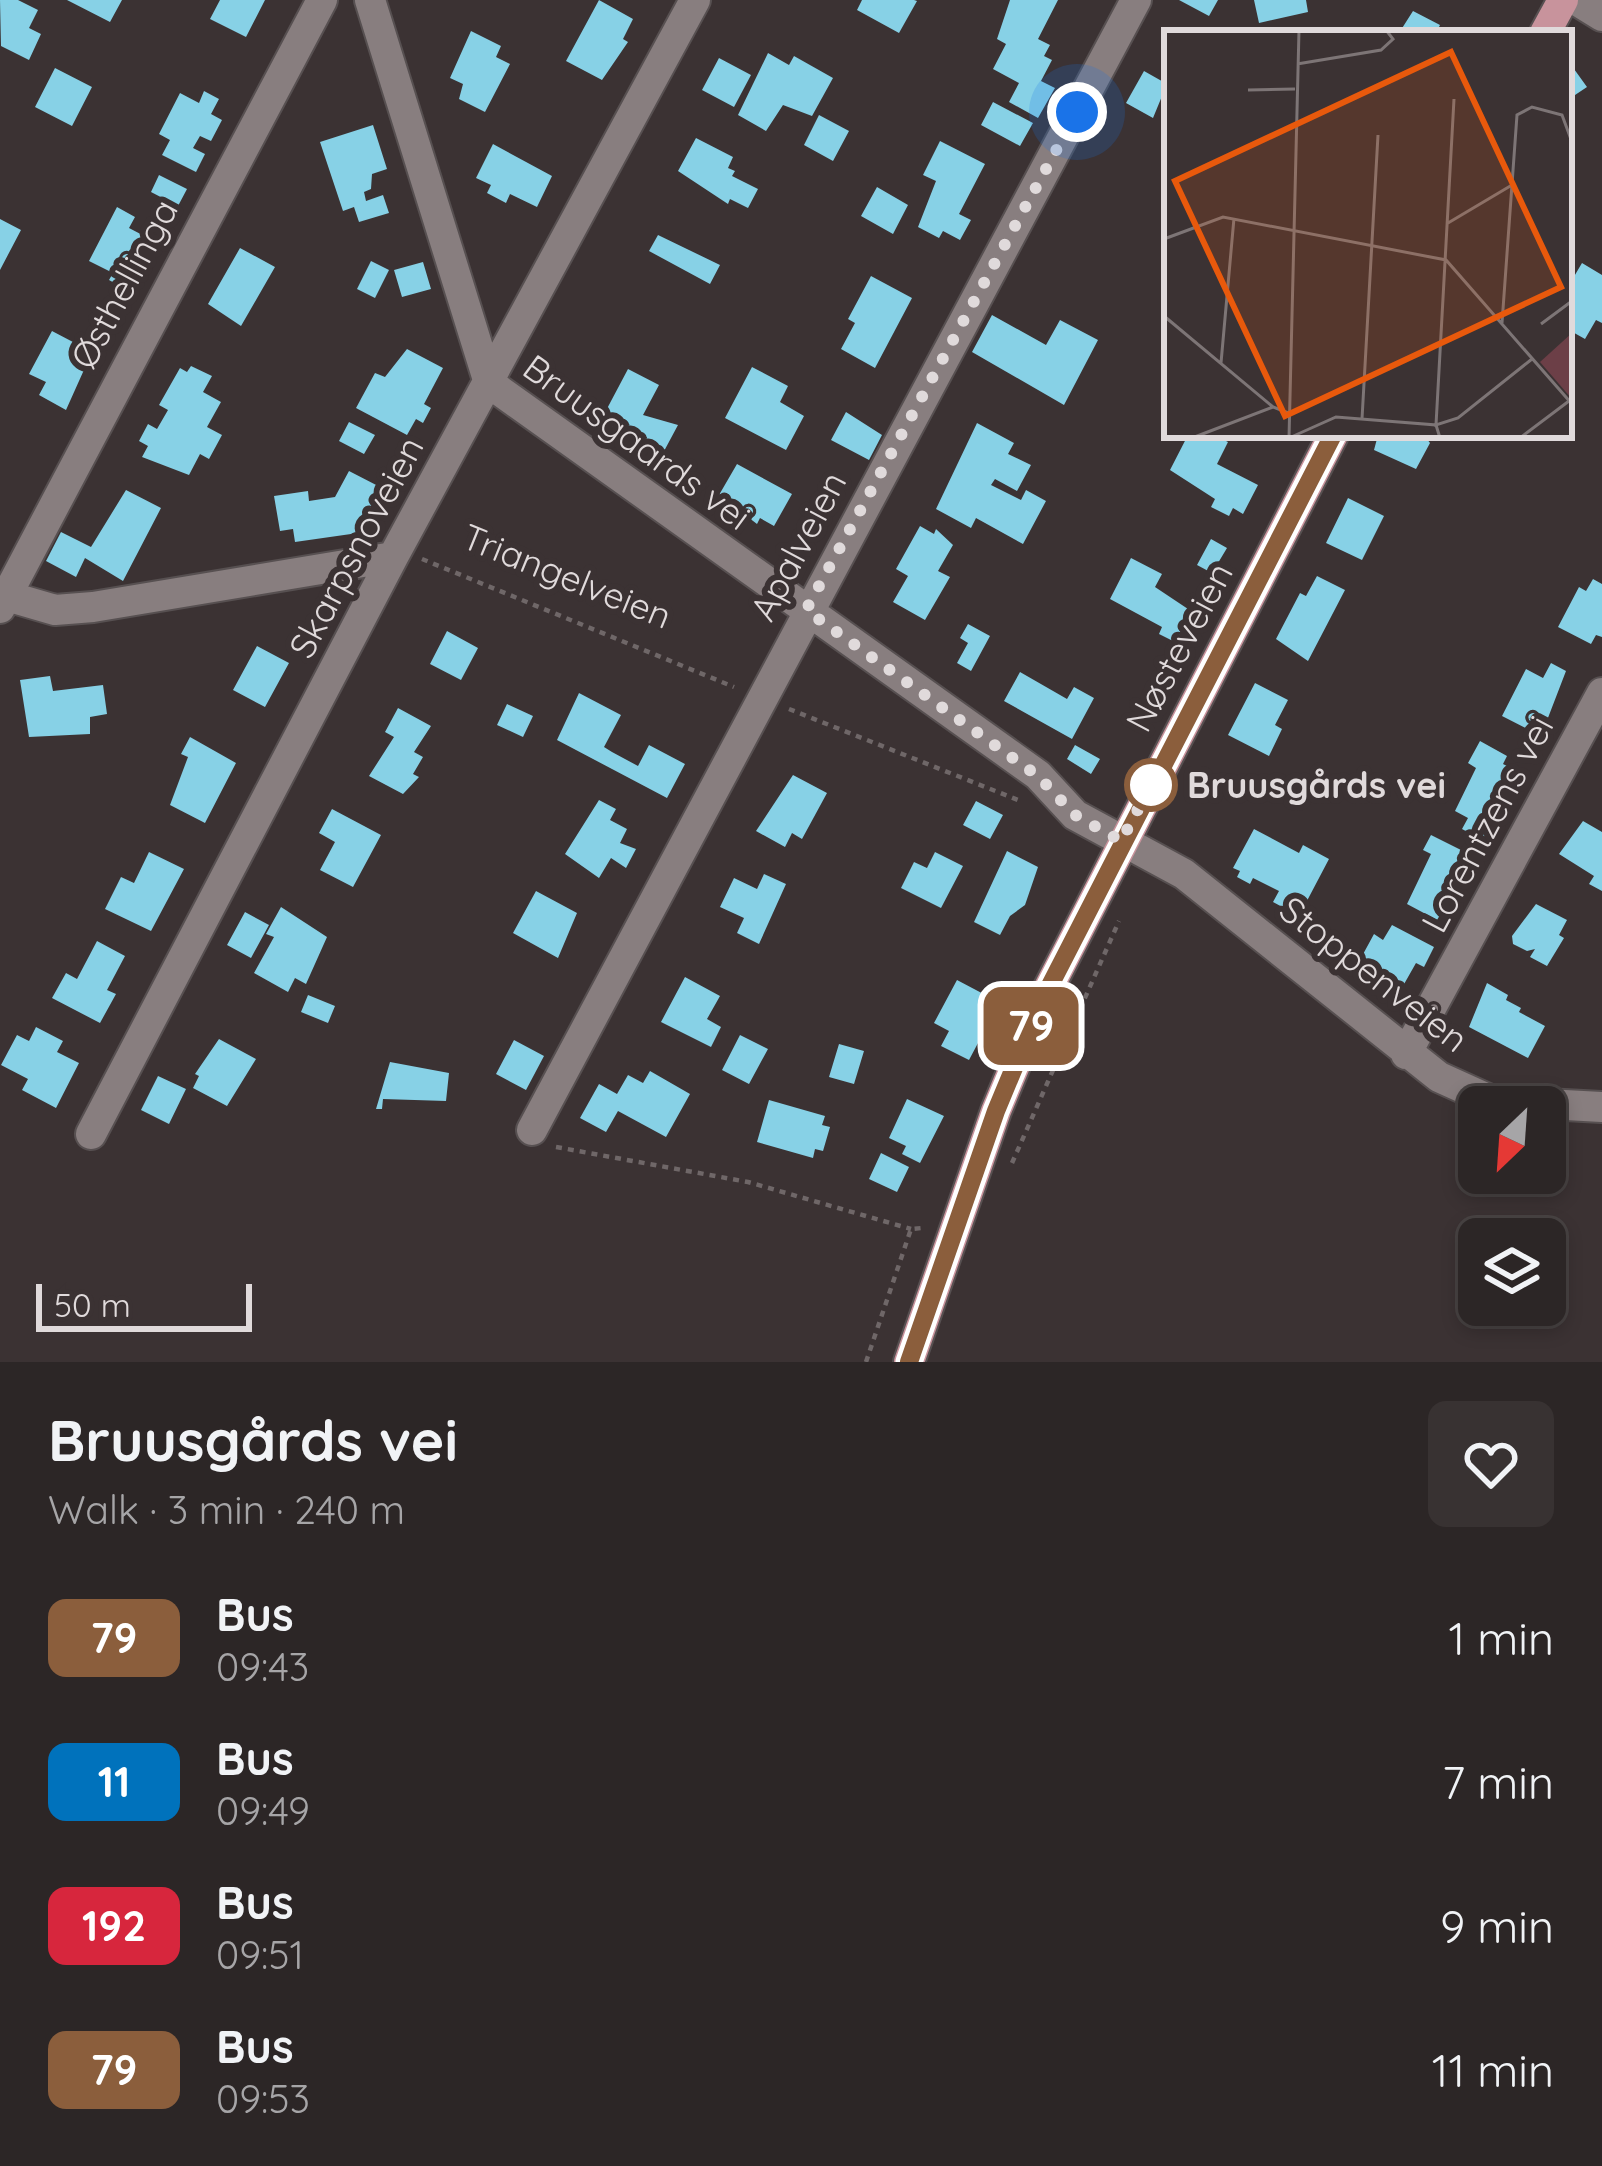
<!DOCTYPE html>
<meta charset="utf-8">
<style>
body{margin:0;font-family:Quicksand,sans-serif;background:#383232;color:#f1f3f6;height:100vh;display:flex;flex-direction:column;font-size:45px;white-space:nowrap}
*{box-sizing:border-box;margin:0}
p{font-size:39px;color:#a6a5a7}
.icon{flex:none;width:66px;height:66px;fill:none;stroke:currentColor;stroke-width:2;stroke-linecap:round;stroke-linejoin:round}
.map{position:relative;height:1362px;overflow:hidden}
.drawer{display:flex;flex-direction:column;background:#2c2626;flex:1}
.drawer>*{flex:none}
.badge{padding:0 24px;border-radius:18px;font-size:42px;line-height:78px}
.needle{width:78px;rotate:205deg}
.tools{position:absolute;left:1458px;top:1086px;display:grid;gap:24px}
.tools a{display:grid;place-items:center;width:108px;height:108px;border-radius:18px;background:#2c2626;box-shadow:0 6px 18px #0003,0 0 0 3px #484343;font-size:60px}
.scale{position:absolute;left:36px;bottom:30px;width:216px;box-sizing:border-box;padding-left:12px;border:6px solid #e0dadb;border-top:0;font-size:33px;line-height:42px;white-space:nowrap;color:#e0dadb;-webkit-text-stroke:9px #3b3233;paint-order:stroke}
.you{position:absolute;width:60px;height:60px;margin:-30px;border:9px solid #fff;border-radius:50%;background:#1a73e8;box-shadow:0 0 0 18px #1a73e833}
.map>.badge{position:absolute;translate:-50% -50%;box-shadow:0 0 0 6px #fff}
.round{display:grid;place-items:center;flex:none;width:126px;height:126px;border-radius:18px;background:#383232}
.head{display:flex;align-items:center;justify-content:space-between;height:204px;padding:0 48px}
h1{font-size:57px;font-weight:700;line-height:90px}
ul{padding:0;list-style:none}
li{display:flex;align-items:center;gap:36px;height:144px;padding:0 48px}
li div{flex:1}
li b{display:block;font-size:45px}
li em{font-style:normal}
li .badge{min-width:132px;font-weight:700;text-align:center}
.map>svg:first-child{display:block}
.building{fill:#87d1e6}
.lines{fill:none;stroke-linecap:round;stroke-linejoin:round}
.minor-casing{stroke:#575051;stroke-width:34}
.major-casing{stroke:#575051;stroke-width:34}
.path{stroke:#6f6768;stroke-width:4.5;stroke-dasharray:6 6;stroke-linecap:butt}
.minor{stroke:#887e7f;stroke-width:30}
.major{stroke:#c8939c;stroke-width:30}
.line-casing{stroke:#fff;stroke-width:27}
.line{stroke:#8b5e3c;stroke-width:18}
.walk{stroke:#e0dadb;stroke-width:12;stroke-dasharray:0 21.6}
.stop-dot{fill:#fff;stroke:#8b5e3c;stroke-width:6}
.labels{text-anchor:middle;stroke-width:12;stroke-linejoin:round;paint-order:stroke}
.street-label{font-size:36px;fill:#e0dadb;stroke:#3b3233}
.stop-label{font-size:36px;font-weight:bold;fill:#e0dadb;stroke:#3b3233;text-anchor:start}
.inset-road{fill:none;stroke:#7d7576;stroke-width:3}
.view{fill:#e8590c;fill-opacity:0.15;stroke:#e8590c;stroke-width:6}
.inset-edge{fill:none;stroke:#e0dadb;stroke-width:6}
</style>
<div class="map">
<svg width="1602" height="1362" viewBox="0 0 1602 1362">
<rect width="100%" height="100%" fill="#3b3233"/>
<path class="building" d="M0,0H18L38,10L29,28L41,34L29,60L1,46Z
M67,0H122L110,22Z
M220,0H265L246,37L210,19Z
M599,0L633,19L623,39L628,42L602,80L566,61Z
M862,0H914L917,1L899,33L857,10Z
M1010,0H1058L1038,39L1050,45L1044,56L1052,60L1041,81L1055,88L1038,118L1009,102L1019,83L993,69L1006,44L997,39Z
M1179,0H1218L1209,16Z
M1254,0H1306L1308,12L1259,23Z
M1413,11L1440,25L1436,33H1399Z
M471,31L501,46L496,57L510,64L485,112L459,99L463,84L450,78Z
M768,53L789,65L794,56L833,78L812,116L783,105L766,131L738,115Z
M719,58L751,75L734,107L702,90Z
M1569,62L1587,87L1569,99Z
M55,68L92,87L72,126L35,107Z
M1144,71L1167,84L1153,118L1126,103Z
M204,91L219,99L211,114L222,120L211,141L200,136L193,148L205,154L196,172L162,155L170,140L159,134L180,93L199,103Z
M993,102L1033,123L1020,146L981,125Z
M819,115L849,131L833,161L804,145Z
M373,125L387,169L372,174L371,189L364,192L366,201L383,195L389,213L359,222L354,207L343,211L320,142Z
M696,138L733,157L728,168L735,171L732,176L758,189L748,208L730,199L728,204L678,171Z
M940,141L985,164L959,214L971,220L960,240L943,231L939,238L918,227L936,181L923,175Z
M493,144L552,176L537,207L510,194L506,203L487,193L491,185L476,178Z
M159,175L187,189L178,206L151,192Z
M877,187L908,205L893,234L861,216Z
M117,207L135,217L129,228L152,240L130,282L121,277L118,285L109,280L113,273L89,261Z
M0,219L21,230L0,270Z
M658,235L720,265L710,284L649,251Z
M240,248L275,267L241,326L208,304Z
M371,261L389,270L375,298L357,289Z
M423,262L431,289L402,297L394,270Z
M1582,263L1602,275V323L1596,320L1585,339L1569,330V285Z
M871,276L912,298L875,368L841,349L855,323L848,319Z
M992,315L1046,345L1060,320L1098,340L1064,405L972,352Z
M52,331L92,352L66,410L39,395L46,382L29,374Z
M407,349L443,368L424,404L431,408L423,423L416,419L407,435L356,408L375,373L385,377Z
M191,366L212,376L203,392L221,402L207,427L222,435L209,459L200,454L189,475L142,457L148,446L139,441L148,424L157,429L168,410L159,405L180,368L187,372Z
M752,367L788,386L780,402L804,416L786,450L725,418Z
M628,369L659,385L643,415L678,425L663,453L601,420Z
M846,412L882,435L869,460L831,440Z
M349,422L375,435L364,454L339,441Z
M977,423L1014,443L1008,454L1031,465L1017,491L995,479L991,485L1021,500L1026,490L1046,501L1023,544L976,518L971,528L936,509Z
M1188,435H1214L1228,442L1217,464L1258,485L1243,514L1233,508L1229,516L1211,507L1215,499L1170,470Z
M1378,435H1424L1430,443L1416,469L1374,450Z
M737,464L792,494L774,526L760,518L757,524L719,495Z
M349,471L382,488L358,533L295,542L293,529L280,531L274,496L308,491L309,501L335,497Z
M126,490L161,508L123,581L85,558L76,577L46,561L61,532L91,547Z
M1348,498L1384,516L1362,560L1326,543Z
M920,526L934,534L936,529L953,545L938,571L950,577L925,620L893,602L908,576L896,569Z
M1211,539L1227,548L1212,573L1197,565Z
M1131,558L1162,574L1155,587L1194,613L1175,642L1159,634L1162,627L1110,599Z
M1317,576L1345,590L1308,661L1276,639L1300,593L1306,596Z
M1593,579L1602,584V637L1596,635L1591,644L1558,627L1579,587L1586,591Z
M968,624L990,636L971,671L957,663L968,643L960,638Z
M447,631L478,648L461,680L430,664Z
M257,646L289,663L265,707L233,690Z
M1551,663L1566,671L1541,736L1502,716L1526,669L1543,678Z
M1020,672L1067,699L1074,687L1094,698L1072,739L1004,701Z
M50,676L53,691L103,685L107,714L90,717V734L29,737L20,680Z
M1255,683L1288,700L1275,725L1282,729L1269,756L1228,735Z
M579,693L621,715L604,747L612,752L638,766L649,745L685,764L667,798L557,740Z
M507,704L533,716L523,737L497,725Z
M398,708L431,726L414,752L423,757L413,774L419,777L403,794L369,776L394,737L385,732Z
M190,737L236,763L205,823L170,805L188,757L181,754Z
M1480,741L1507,756L1503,764L1521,773L1505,802L1511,806L1490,844L1462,829L1468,818L1455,811L1476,768L1468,763Z
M1075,745L1100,759L1091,774L1067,759Z
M793,775L827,793L802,839L792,833L785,847L756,831Z
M599,800L616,809L610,820L627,829L620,843L636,849L626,868L611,858L599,878L565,854Z
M976,801L1003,815L990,839L963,825Z
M332,809L381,835L353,887L320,870L335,842L319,833Z
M1583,821L1602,832V891L1589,884L1594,876L1559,854Z
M1254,829L1299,853L1303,845L1329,859L1299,916L1273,902L1279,891L1253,878L1250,884L1237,877L1240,871L1233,868Z
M1431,835L1475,857L1437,920L1407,904L1431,854L1423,850Z
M1007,851L1038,867L1025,905L1010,916L1000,935L974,922Z
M149,852L184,869L151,931L105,909L121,877L134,883Z
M935,852L963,866L941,908L901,888L914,862L927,868Z
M764,874L786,884L759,944L737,933L744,918L720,907L734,878L757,889Z
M536,891L577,913L558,958L513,933Z
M1536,904L1567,920L1559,935L1564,938L1547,966L1530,957L1535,949L1527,951L1513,944L1512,936Z
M281,907L327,937L306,984L295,978L288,992L254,973L274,937L266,934Z
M245,912L269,925L251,958L227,945Z
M1392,925L1434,947L1424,967L1416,963L1399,993L1355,969L1374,934L1383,940Z
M97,941L125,956L107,990L116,994L100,1023L52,998L66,973L77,979Z
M685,977L720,996L707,1019L721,1027L711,1047L661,1022Z
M957,980L993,999L981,1023L987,1026L969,1060L941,1046L949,1031L934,1023Z
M1487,983L1508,995L1506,1000L1521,1008L1519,1012L1545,1026L1528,1058L1469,1027Z
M308,995L335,1006L328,1023L301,1012Z
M36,1027L63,1041L57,1052L79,1063L56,1108L22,1090L28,1079L1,1065L17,1035L29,1041Z
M740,1035L768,1049L749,1084L722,1070Z
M219,1039L256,1059L227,1106L193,1088L199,1076L195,1074Z
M514,1040L544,1056L526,1090L496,1074Z
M839,1044L864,1051L854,1084L829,1077Z
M390,1062L449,1073L446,1101L383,1099L382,1109H376Z
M650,1071L690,1094L666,1137L618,1111L606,1132L580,1118L599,1084L617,1094L628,1075L643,1083Z
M158,1076L186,1089L169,1124L141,1110Z
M907,1099L944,1116L920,1163L902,1154L906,1146L889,1138Z
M769,1100L825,1116L822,1125L830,1127L823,1151L815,1149L813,1158L757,1142Z
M881,1153L909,1167L897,1192L869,1179Z"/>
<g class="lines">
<g class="minor-casing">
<path id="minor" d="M370,0L489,383L1038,775L1075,815L1184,874L1439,1077L1492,1101L1602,1107
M1576,0L1602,16
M7,596L55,610L93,607L393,557
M0,608L322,0
M1406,1054L1602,693
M532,1130L1136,0
M91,1134L393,557L695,0"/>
</g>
<g class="major-casing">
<path id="major" d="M1545,33L1563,0
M909,1362L996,1111L1041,1003L1333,435"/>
</g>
<path class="path" d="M422,559L734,687
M789,709L1018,800
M556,1147L748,1182L911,1229
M1012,1163L1119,921
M866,1362L911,1229L922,1228"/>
<use href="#minor" class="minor"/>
<use href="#major" class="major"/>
</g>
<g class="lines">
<g class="line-casing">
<path id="line" d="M909,1362L996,1111L1041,1003L1333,435"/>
</g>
<use href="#line" class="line"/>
<path class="walk" d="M1077,112L806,610L1038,776L1075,815L1121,841L1151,785"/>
</g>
<circle class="stop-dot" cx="1151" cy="785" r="24"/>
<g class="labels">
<g class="street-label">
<text transform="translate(124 284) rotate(-62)" y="13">Østhellinga</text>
<text transform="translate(637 442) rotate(36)" y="13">Bruusgaards vei</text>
<text transform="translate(798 546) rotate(-62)" y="13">Apalveien</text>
<text transform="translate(356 547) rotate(-62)" y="13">Skarpsnoveien</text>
<text transform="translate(567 576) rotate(22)" y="13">Triangelveien</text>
<text transform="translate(1179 647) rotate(-62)" y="13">Nøsteveien</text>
<text transform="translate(1487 824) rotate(-62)" y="13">Lorentzens vei</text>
<text transform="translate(1374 974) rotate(38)" y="13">Stoppenveien</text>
</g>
<g class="stop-label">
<text x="1187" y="798">Bruusgårds vei</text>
</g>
</g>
<g transform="translate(1164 30)">
<rect width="408" height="408" fill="#3b3233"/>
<path d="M408,303V369L376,332Z" fill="#6c3f47"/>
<path class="inset-road" d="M133,34L217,20L229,9L222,0M84,60L131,59M290,69L272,395L294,388L368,329M284,193L348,155M0,209L59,187L282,230L408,374M0,286L109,377L127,384M338,293L353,85L368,77L398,85L408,112M377,294L408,271M57,333L70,188M198,389L214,105M28,408L109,377M125,408L172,387L272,395L276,408M125,408L135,0M356,408L405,371"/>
<path class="view" d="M287,22L397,257L121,386L11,151Z"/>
<rect width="408" height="408" class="inset-edge"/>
</g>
</svg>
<div class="tools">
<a><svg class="needle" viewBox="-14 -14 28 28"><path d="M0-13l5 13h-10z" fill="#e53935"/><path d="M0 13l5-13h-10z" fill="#a6a5a7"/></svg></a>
<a><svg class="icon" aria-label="layers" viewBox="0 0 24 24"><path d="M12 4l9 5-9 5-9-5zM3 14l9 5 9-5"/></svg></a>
</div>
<div class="scale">50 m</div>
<div class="you" style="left:1077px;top:112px"></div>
<b class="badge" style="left:1031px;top:1026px;background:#8b5e3c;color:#fff">79</b>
</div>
<section class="drawer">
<div class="head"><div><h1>Bruusgårds vei</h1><p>Walk · 3 min · 240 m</p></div><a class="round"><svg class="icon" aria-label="heart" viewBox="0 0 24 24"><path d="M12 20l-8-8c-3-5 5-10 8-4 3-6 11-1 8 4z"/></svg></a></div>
<ul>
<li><span class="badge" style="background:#8b5e3c;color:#fff">79</span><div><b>Bus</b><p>09:43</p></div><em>1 min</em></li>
<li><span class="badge" style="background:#0072bc;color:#fff">11</span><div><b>Bus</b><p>09:49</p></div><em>7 min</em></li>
<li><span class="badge" style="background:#d7263d;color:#fff">192</span><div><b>Bus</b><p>09:51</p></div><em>9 min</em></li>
<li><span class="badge" style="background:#8b5e3c;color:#fff">79</span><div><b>Bus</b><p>09:53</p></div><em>11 min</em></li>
</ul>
</section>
